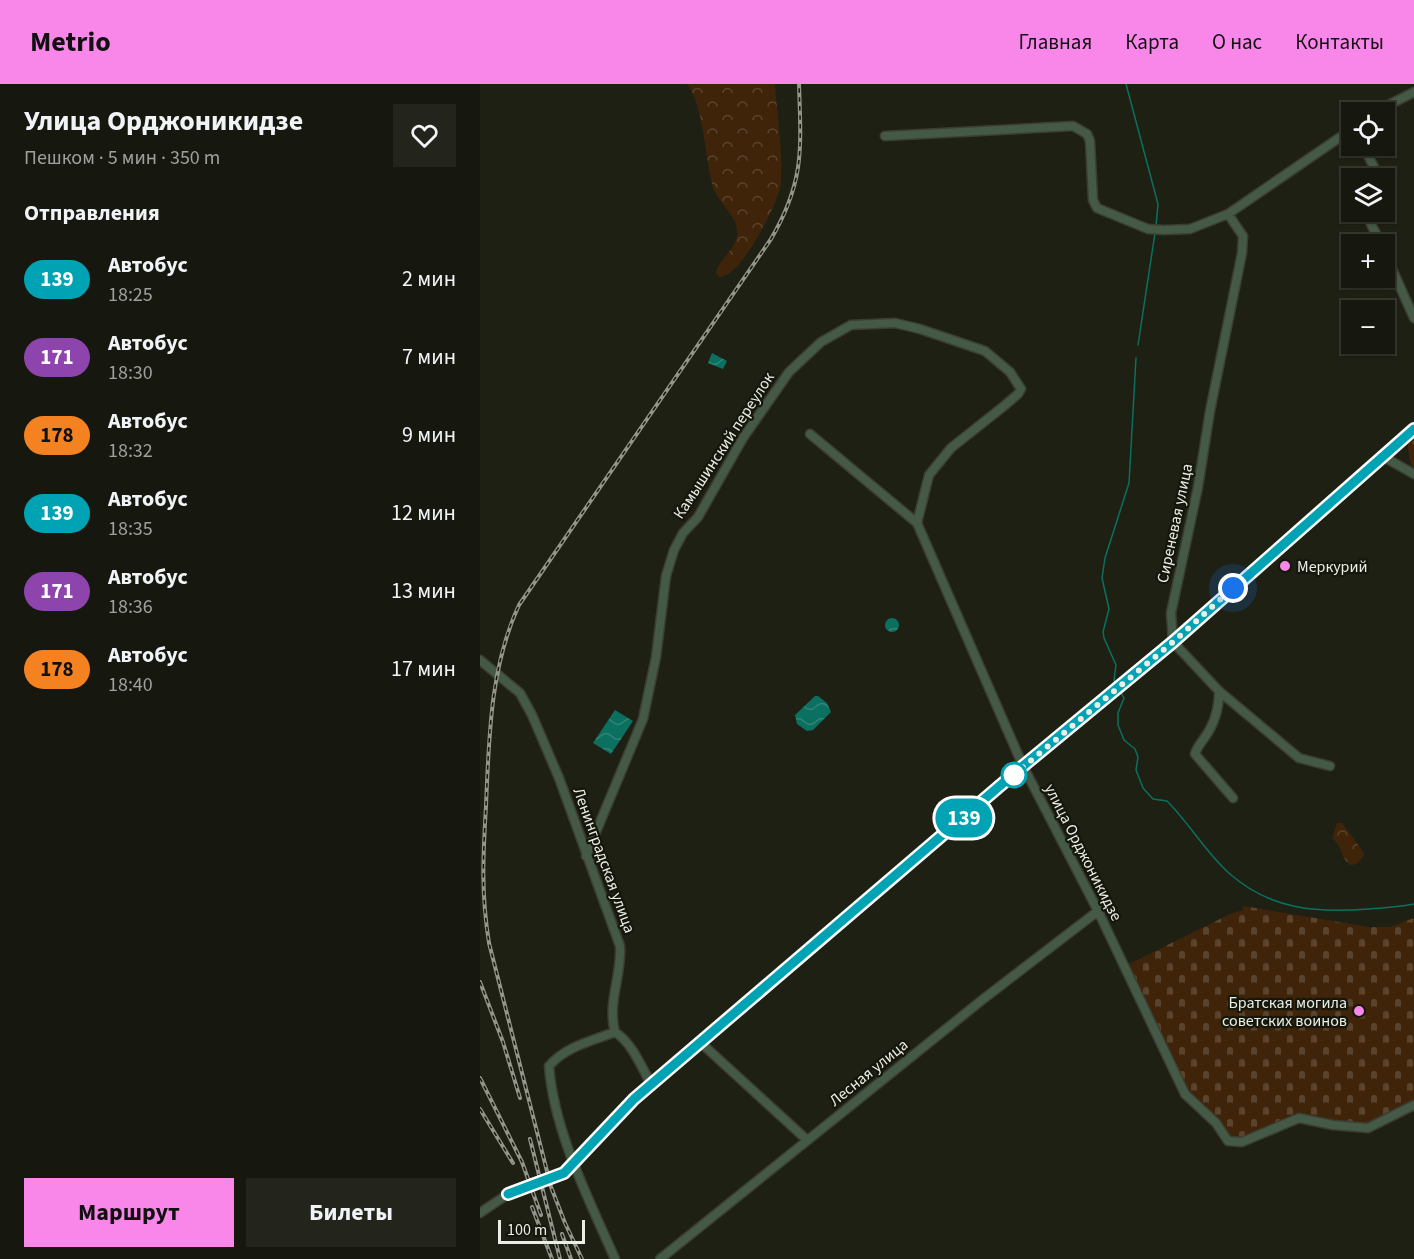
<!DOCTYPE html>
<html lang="ru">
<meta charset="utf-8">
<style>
body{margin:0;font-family:"Source Sans 3",sans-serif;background:#23251d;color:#f1f3f6;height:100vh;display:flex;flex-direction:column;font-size:22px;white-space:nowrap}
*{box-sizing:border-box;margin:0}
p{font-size:20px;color:#9ea09e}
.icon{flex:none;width:33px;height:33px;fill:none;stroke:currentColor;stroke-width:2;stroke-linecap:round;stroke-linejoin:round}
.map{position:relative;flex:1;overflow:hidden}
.details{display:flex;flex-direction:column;background:#16180f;width:480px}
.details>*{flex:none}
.badge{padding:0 12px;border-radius:20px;font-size:21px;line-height:39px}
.controls{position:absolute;left:861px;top:18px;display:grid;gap:12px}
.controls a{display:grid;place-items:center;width:54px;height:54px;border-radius:0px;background:#16180f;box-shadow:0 2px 4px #0004,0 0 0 2px #35372f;font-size:30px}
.scale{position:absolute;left:18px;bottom:15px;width:87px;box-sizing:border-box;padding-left:6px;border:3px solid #ebeee5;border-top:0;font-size:16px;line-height:21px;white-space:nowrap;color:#ebeee5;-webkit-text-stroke:4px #15170c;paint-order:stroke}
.you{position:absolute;width:30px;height:30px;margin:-15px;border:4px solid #fff;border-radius:50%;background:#1a73e8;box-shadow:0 0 0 9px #1a73e833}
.map>.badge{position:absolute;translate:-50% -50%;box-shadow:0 0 0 3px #fff}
h2{padding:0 24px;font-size:22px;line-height:54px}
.round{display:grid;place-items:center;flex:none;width:63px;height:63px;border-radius:0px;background:#23251d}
.head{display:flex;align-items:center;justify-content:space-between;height:102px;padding:0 24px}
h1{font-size:28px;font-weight:700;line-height:45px}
.cta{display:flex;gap:12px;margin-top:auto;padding:12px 24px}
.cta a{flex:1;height:69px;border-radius:0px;background:#f987e9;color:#111;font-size:24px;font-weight:700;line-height:69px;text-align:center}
.cta a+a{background:#23251d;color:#f1f3f6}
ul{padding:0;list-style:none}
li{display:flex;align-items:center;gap:18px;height:78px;padding:0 24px}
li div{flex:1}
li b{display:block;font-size:22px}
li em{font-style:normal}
li .badge{min-width:66px;font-weight:700;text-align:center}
header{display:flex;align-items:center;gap:36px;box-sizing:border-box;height:84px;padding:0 30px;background:#f987e9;color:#111}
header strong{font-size:28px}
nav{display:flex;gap:33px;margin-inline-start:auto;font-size:21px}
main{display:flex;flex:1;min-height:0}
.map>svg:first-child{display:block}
.forest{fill:url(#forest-crowns)}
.cemetery{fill:url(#cemetery-stones)}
.water{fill:url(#water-waves)}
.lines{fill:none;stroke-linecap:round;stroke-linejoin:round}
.stream{stroke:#0b705f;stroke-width:1.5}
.minor-casing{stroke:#3b3d31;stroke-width:11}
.minor{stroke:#445946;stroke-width:8}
.rail-casing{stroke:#92958a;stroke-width:4}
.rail{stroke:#15170c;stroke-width:1.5;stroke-dasharray:4.5;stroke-linecap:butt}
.minor-bridge-casing{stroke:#3b3d31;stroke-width:11;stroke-linecap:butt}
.minor-bridge{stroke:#445946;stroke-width:8}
.line-casing{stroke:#fff;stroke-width:14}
.line{stroke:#00a3b4;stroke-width:9}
.walk{stroke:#ebeee5;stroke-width:6;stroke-dasharray:0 10.8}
.poi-dot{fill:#f987e9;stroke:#15170c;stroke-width:2}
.stop-dot{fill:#fff;stroke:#00a3b4;stroke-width:3}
.labels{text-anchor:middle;stroke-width:4.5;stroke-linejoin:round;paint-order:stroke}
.street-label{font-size:16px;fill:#ebeee5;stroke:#15170c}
.poi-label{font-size:16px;fill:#ebeee5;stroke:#15170c;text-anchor:start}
</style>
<header>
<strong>Metrio</strong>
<nav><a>Главная</a><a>Карта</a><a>О нас</a><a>Контакты</a></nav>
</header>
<main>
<section class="details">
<div class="head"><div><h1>Улица Орджоникидзе</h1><p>Пешком · 5 мин · 350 m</p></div><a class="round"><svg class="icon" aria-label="heart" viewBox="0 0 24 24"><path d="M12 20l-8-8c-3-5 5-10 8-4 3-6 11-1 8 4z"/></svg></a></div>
<h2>Отправления</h2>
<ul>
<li><span class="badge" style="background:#00a3b4;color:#fff">139</span><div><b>Автобус</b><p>18:25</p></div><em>2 мин</em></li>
<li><span class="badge" style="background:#8e44ad;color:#fff">171</span><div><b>Автобус</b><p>18:30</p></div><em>7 мин</em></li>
<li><span class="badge" style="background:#f58220;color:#111">178</span><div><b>Автобус</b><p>18:32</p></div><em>9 мин</em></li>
<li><span class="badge" style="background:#00a3b4;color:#fff">139</span><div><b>Автобус</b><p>18:35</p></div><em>12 мин</em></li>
<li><span class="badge" style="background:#8e44ad;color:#fff">171</span><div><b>Автобус</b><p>18:36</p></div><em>13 мин</em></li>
<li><span class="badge" style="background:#f58220;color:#111">178</span><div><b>Автобус</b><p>18:40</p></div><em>17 мин</em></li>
</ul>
<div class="cta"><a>Маршрут</a><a>Билеты</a></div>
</section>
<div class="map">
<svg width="934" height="1175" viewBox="0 0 934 1175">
<defs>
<pattern id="forest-crowns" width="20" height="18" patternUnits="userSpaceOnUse" patternTransform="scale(1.5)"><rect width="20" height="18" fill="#3f240a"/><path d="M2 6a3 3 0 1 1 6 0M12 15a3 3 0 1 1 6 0" fill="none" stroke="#5b442e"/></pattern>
<pattern id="cemetery-stones" width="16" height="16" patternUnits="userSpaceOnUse" patternTransform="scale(1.5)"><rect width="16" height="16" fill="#3f240a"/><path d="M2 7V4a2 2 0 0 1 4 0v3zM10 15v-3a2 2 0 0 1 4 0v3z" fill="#5b442e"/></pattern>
<pattern id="water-waves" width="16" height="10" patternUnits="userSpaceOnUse" patternTransform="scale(1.5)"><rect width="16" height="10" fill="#0b705f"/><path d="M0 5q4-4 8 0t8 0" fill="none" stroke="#2f8576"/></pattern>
</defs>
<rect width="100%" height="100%" fill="#1e2014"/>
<path class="forest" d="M207,0H295C297,31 303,69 301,98C300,118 265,181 248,190C245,192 242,192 239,193L236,189C239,175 254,167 257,153C261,134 238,120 233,103C225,75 224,22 207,0Z
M934,345V390C929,376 927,364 928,350Z
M857,739H862L884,769C882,776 878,781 870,781C858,770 865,765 852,754Z"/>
<path class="cemetery" d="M763,822L889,843H910L934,834V1021L888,1044L819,1034L755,1059L705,1010L643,883L750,830L763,826Z"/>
<path class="water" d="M232,269L247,277L243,285L228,279Z
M405 541a7 7 0 1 1 14 0a7 7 0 1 1-14 0Z
M335,612H338L347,619L351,628L333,646L327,647L317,640L315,631Z
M135,626L153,637L131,670L113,659Z"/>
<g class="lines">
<path class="stream" d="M646,0L678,120L676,142
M658,261L675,149
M636,602L634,596L636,581L624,554L623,548L629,525L622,494L625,474L649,399L656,274
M639,605L644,614L638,629V641L644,656L655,665L658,673L656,686L663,704L673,715L687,717C710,740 726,769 750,790C791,826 837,829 888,825C904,824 919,823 934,820"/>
<g class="minor-casing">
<path id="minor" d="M895,28L934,8
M405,52L593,42L607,50L610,57L613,116L617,124L668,145L684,146L710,145L748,130L872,45
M884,64L894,83L892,94
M885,128L901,160
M748,130L763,152L762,169L730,327L718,403L691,529L693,558L739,607L819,674L850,682
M904,167L934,234
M330,350L437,439
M902,372L934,390
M437,439L543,682L618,827L705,1010L736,1039L748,1057L762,1058L819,1034L853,1041L888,1044L934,1021
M0,576L40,609L52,631L79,694L140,862C142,891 127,919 135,948
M739,607C739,624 735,639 725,653C721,659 717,663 715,670L753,714
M106,772L163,635L176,573L186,492L194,466L203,449L218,433L263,354L309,288L341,258L371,241L415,239L440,245L505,267L530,288L541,305L538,310L524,322L471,364L449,391L437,439
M135,948C111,957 85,963 69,982C74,1048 109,1115 135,1175
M135,948C152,959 161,982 171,1000
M221,959L327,1056
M111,1060L154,1015L543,682L693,558L934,345
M0,1129L28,1110
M180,1175L502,916L618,827"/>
</g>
<use href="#minor" class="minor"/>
<g class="rail-casing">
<path id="rail" d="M0,898L23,958L40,1014
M0,994L42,1078L61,1131
M0,1025L33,1079
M50,1055L80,1175
M52,1123L72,1175
M82,1150L91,1175
M102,1175L85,1139L71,1103L9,859C1,809 3,772 6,722C9,654 10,583 39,521L291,155C325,97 321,64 319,0"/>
</g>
<use href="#rail" class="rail"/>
<g class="minor-bridge-casing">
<path id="minor-bridge" d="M28,1110L84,1089L111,1060"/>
</g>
<use href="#minor-bridge" class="minor-bridge"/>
</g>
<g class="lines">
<g class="line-casing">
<path id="line" d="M28,1110L84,1089L154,1015L543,682L693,558L934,345"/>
</g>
<use href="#line" class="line"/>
<path class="walk" d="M534,691L530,694L693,558L753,504"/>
</g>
<g class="poi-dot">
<circle cx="805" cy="482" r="6"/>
<circle cx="879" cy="927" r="6"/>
</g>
<circle class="stop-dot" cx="534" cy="691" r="12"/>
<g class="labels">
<g class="street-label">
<text transform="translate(243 361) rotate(-57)" y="6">Камышинский переулок</text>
<text transform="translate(694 439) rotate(-78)" y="6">Сиреневая улица</text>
<text transform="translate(604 768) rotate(63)" y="6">улица Орджоникидзе</text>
<text transform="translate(125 776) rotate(70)" y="6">Ленинградская улица</text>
<text transform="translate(388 988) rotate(-39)" y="6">Лесная улица</text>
</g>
<g class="poi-label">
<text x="817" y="488">Меркурий</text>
<text x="867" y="924" text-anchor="end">Братская могила<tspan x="867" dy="18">советских воинов</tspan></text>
</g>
</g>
</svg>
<div class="controls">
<a><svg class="icon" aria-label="locate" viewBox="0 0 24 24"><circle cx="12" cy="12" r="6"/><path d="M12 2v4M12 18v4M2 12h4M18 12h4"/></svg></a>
<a><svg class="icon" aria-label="layers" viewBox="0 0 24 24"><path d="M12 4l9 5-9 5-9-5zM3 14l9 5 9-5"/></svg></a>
<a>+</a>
<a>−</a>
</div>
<div class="scale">100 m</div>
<div class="you" style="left:753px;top:504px"></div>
<b class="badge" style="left:484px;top:734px;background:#00a3b4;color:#fff">139</b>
</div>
</main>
